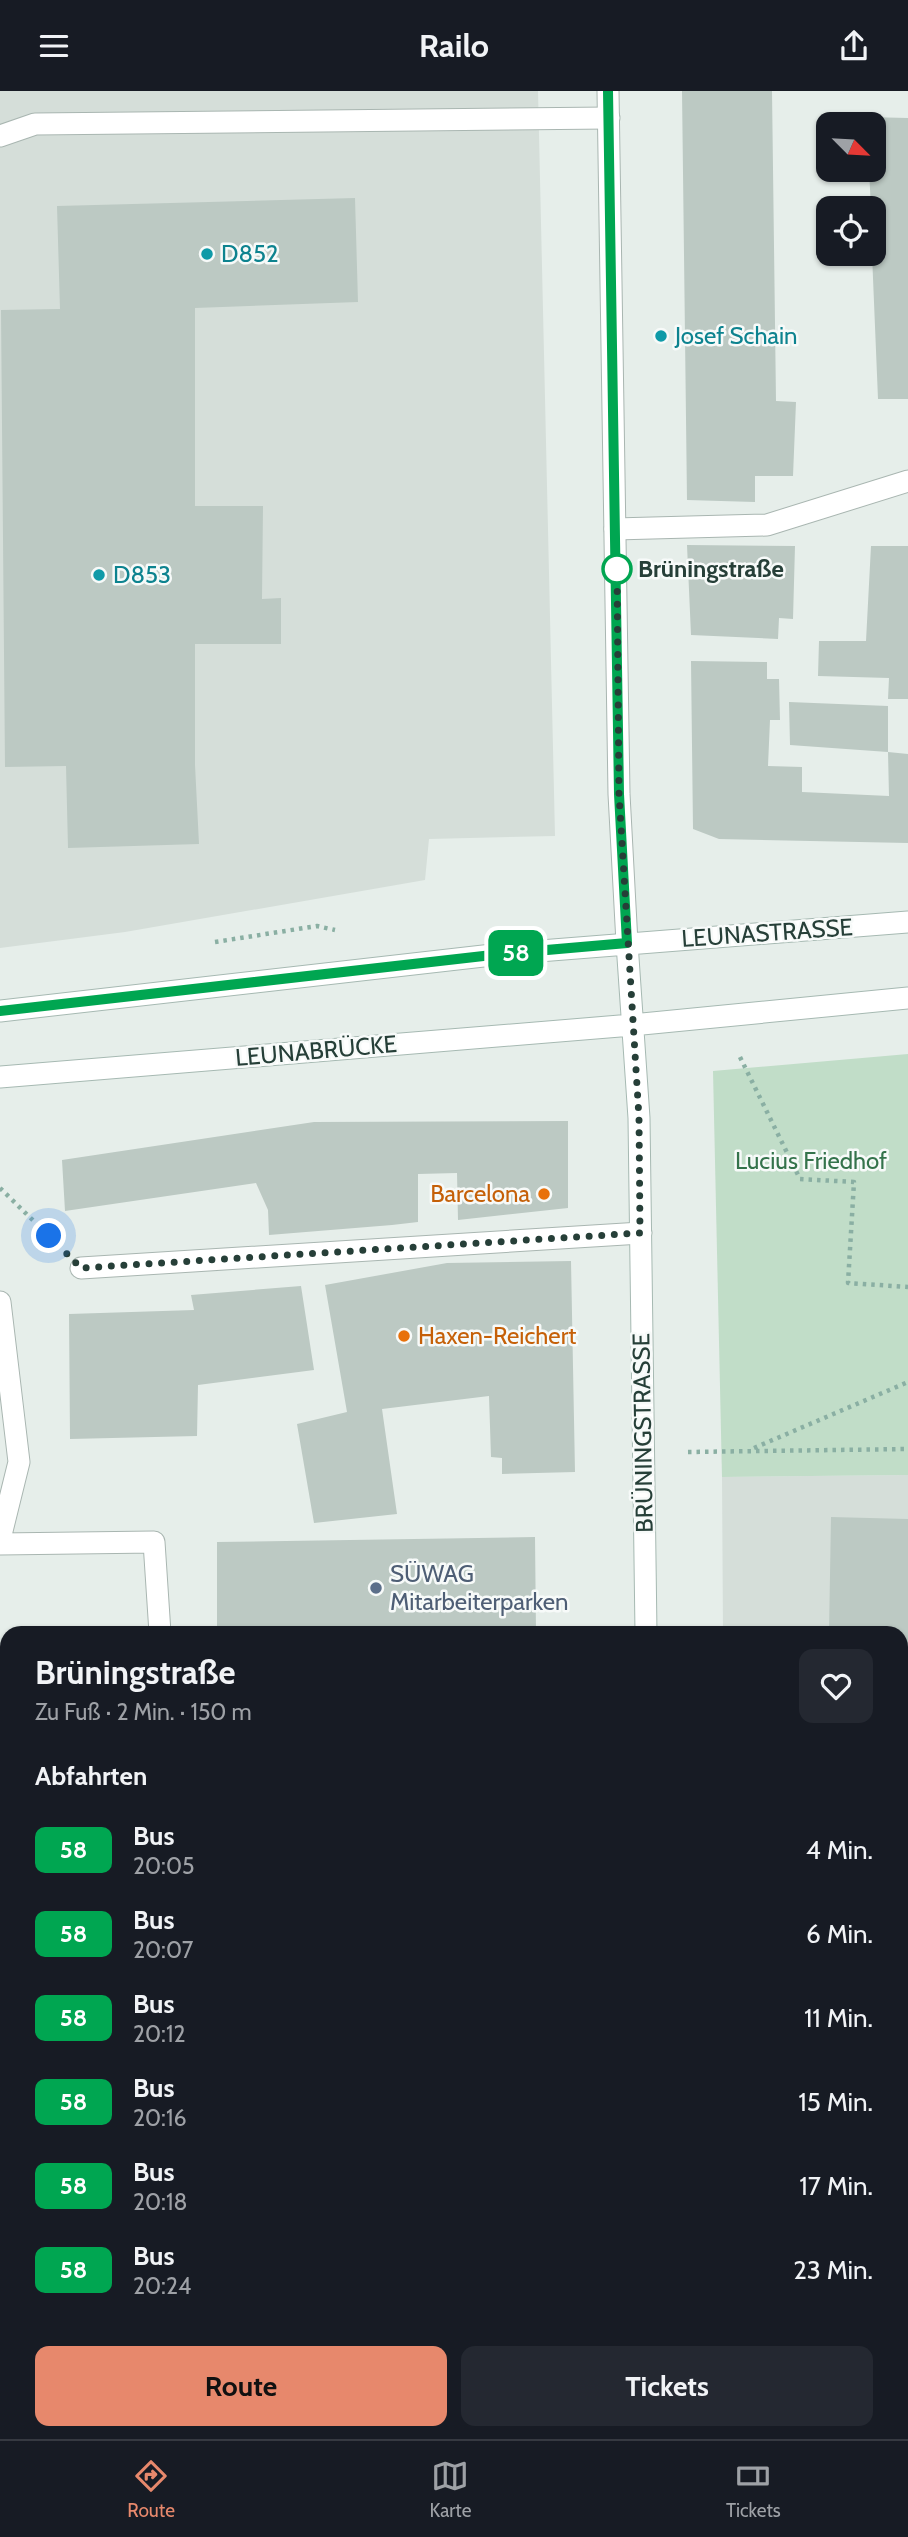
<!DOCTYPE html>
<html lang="de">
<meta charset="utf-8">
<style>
body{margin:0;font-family:Cabin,sans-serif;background:#242831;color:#f1f3f6;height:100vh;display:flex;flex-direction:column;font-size:26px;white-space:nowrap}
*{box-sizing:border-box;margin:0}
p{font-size:23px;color:#9ea1a6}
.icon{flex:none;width:38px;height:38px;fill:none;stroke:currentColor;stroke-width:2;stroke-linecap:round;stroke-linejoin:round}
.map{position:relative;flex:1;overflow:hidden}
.drawer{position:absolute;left:0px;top:1535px;width:908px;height:814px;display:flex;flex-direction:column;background:#171b24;border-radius:21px 21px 0 0;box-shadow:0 2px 5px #0004}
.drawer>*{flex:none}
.badge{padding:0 14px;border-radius:10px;font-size:24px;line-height:46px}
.needle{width:46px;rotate:114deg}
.fabs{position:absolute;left:816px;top:21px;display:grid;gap:14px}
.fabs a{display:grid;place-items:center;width:70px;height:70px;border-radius:14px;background:#171b24;box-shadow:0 2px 5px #0004;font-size:35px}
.you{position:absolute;width:35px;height:35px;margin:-18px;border:5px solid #fff;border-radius:50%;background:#1a73e8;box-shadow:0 0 0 10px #1a73e833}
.map>.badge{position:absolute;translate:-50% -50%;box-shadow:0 0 0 4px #fff}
h2{padding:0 35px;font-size:26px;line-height:63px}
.round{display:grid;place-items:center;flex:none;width:74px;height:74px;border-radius:14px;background:#242831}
.summary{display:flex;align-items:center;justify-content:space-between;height:119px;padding:0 35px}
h1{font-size:33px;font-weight:700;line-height:52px}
.button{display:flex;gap:14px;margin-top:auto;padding:14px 35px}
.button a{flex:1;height:80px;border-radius:14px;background:#e7886c;color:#111;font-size:28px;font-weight:700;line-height:80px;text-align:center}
.button a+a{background:#242831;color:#f1f3f6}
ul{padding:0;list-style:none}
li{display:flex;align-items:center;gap:21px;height:84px;padding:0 35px}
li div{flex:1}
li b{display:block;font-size:26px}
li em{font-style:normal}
li .badge{min-width:77px;font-weight:700;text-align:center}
header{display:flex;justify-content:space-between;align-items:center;height:91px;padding:0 35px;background:#171b24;font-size:32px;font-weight:700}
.tabs{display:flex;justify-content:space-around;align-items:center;height:98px;border-top:2px solid #363941;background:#171b24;font-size:19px;color:#9ea1a6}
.tabs a{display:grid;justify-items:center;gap:4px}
.tabs .on{color:#e7886c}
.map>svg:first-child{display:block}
.built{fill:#d5ded9}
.green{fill:#c1ddc8}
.building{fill:#bcc9c3}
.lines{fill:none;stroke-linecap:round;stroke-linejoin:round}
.lane-casing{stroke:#a9b6b1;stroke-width:23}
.street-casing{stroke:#a9b6b1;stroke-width:23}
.secondary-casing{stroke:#a6b9b2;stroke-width:23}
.path{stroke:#8aafa3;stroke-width:4.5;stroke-dasharray:3.5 5;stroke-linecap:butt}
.lane{stroke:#fff;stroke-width:21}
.street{stroke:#fff;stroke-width:21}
.secondary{stroke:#fff;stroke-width:21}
.line-casing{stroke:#fff;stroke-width:16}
.line{stroke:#00a651;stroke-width:10}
.walk{stroke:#263f38;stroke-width:7;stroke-dasharray:0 12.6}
.culture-dot{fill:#0f9aa8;stroke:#f7faf9;stroke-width:2.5}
.stop-dot{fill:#fff;stroke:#00a651;stroke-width:3.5}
.food-dot{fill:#e8710a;stroke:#f7faf9;stroke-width:2.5}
.service-dot{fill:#5c6f8a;stroke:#f7faf9;stroke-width:2.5}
.labels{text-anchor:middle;stroke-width:5;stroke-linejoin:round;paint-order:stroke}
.culture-label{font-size:24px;fill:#0d838f;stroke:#f7faf9;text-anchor:start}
.stop-label{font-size:24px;font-weight:bold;fill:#263f38;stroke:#f7faf9;text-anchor:start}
.street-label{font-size:24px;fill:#263f38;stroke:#f7faf9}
.park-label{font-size:24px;fill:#34734b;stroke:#f7faf9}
.food-label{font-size:24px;fill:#c56008;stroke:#f7faf9;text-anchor:end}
.service-label{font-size:24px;fill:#4e5e75;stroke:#f7faf9;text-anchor:start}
</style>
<header><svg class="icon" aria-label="menu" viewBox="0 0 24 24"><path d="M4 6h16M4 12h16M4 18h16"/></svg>Railo<svg class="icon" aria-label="share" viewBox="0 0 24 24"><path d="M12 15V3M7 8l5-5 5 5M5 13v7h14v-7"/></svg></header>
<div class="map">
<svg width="908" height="2348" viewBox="0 0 908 2348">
<rect width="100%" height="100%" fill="#e6eeea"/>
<path class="built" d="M0,0H538L555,745L429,748L425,789L125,841L0,857Z
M908,1384V2348H726V2342H901V1542H723L722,1386Z"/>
<path class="green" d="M908,963V1384L722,1386L713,980Z"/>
<path class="building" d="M682,0H772L776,310L796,311L793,385H755V411L687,409Z
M867,26L908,27V308H878L872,163L873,117H871L869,79H873V33H868Z
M355,107L358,211L195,217V415H263L262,508L281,507V553H195V674L199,753L68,757L66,675L5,676L1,219L60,218L57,115Z
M687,454L795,455L793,528L779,527L778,548L691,544Z
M871,455H908V608H888L889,587L818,585L819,550H866Z
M691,570L767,571V588H779L780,629H770L768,675L802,676V701L889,705L888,661L908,663V752L719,748L693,738Z
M789,611L888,615V661L790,654Z
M568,1030V1117L458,1129L457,1082L418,1083V1131L392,1134L269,1144L268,1119L256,1092L65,1120L62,1069L314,1031Z
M571,1170L575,1381L502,1383V1367L491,1366L489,1305L382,1318L397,1423L314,1432L297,1333L347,1321L325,1194L447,1172Z
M301,1195L314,1279L198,1294L197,1345L70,1348L69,1223L194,1219L191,1204Z
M831,1426L908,1428V2348H755V2342H901V1542H829Z
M535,1446L536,1542H217V1451Z
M7,1908V2218L0,2203V1911Z
M66,2342H233L236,2348H69Z"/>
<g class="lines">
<g class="lane-casing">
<path id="lane" d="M0,45L35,33L609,27
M615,438L767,434L908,390
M0,1211L19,1371L0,1448
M0,1453L154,1451L160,1542
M901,1765H908"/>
</g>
<g class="street-casing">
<path id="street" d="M608,0L619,703L627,852
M81,1177L641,1142
M0,1695L7,1717
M0,1768L7,1766"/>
</g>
<g class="secondary-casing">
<path id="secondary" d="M627,852L639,1027L646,1542
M0,920L501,863L908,831
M0,986L632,934L908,907
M664,2342L665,2348"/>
</g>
<path class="path" d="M215,851L317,835L335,839
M740,966L800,1088L854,1091L848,1192L908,1196
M0,1097L53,1149
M754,1357L908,1291
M688,1361L908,1358"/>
<use href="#lane" class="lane"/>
<use href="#street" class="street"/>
<use href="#secondary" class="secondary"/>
</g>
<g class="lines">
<g class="line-casing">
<path id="line" d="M0,920L501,863L627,852L619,703L608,0"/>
</g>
<use href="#line" class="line"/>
<path class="walk" d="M49,1145L81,1177L640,1142L639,1027L619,703L617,478"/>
</g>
<g class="culture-dot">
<circle cx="207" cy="163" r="7"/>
<circle cx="661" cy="245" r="7"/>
<circle cx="99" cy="484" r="7"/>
</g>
<circle class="stop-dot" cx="617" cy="478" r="14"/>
<g class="food-dot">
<circle cx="544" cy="1103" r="7"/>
<circle cx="404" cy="1245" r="7"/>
</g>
<circle class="service-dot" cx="376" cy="1497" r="7"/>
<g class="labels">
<g class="culture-label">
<text x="221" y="171">D852</text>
<text x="675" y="253">Josef Schain</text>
<text x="113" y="492">D853</text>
</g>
<g class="stop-label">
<text x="638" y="486">Brüningstraße</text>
</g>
<g class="street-label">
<text transform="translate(767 842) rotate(-4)" y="8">LEUNASTRASSE</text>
<text transform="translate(316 960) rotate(-5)" y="8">LEUNABRÜCKE</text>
<text transform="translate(643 1342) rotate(-91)" y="8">BRÜNINGSTRASSE</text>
</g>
<g class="park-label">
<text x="811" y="1078">Lucius Friedhof</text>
</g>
<g class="food-label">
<text x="530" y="1111">Barcelona</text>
<text x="418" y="1253" text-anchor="start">Haxen-Reichert</text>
</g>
<g class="service-label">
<text x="390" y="1491">SÜWAG<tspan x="390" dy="28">Mitarbeiterparken</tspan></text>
</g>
</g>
</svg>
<div class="fabs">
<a><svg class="needle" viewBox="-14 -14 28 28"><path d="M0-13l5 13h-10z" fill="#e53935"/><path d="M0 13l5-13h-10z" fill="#9ea1a6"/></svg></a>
<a><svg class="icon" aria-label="locate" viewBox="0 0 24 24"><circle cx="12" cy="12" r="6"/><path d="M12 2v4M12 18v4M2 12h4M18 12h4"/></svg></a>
</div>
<div class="you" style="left:49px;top:1145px"></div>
<b class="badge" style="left:516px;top:862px;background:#00a651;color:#fff">58</b>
<section class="drawer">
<div class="summary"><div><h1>Brüningstraße</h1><p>Zu Fuß · 2 Min. · 150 m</p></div><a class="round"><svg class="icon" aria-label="heart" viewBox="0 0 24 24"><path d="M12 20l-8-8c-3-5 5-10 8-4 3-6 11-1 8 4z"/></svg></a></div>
<h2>Abfahrten</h2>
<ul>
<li><span class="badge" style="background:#00a651;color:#fff">58</span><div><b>Bus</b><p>20:05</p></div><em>4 Min.</em></li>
<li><span class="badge" style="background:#00a651;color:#fff">58</span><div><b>Bus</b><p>20:07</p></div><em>6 Min.</em></li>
<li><span class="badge" style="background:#00a651;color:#fff">58</span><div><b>Bus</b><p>20:12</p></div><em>11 Min.</em></li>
<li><span class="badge" style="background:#00a651;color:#fff">58</span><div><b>Bus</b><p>20:16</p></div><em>15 Min.</em></li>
<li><span class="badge" style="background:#00a651;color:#fff">58</span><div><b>Bus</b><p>20:18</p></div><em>17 Min.</em></li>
<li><span class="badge" style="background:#00a651;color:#fff">58</span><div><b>Bus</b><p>20:24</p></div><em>23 Min.</em></li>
</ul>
<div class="button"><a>Route</a><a>Tickets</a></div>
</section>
</div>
<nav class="tabs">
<a class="on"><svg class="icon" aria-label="directions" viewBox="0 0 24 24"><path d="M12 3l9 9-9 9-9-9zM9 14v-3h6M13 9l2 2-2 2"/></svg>Route</a>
<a><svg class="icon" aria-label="map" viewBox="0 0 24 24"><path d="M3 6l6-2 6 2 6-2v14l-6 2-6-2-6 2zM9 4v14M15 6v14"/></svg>Karte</a>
<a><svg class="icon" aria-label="tickets" viewBox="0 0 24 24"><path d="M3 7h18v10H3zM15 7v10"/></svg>Tickets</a>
</nav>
